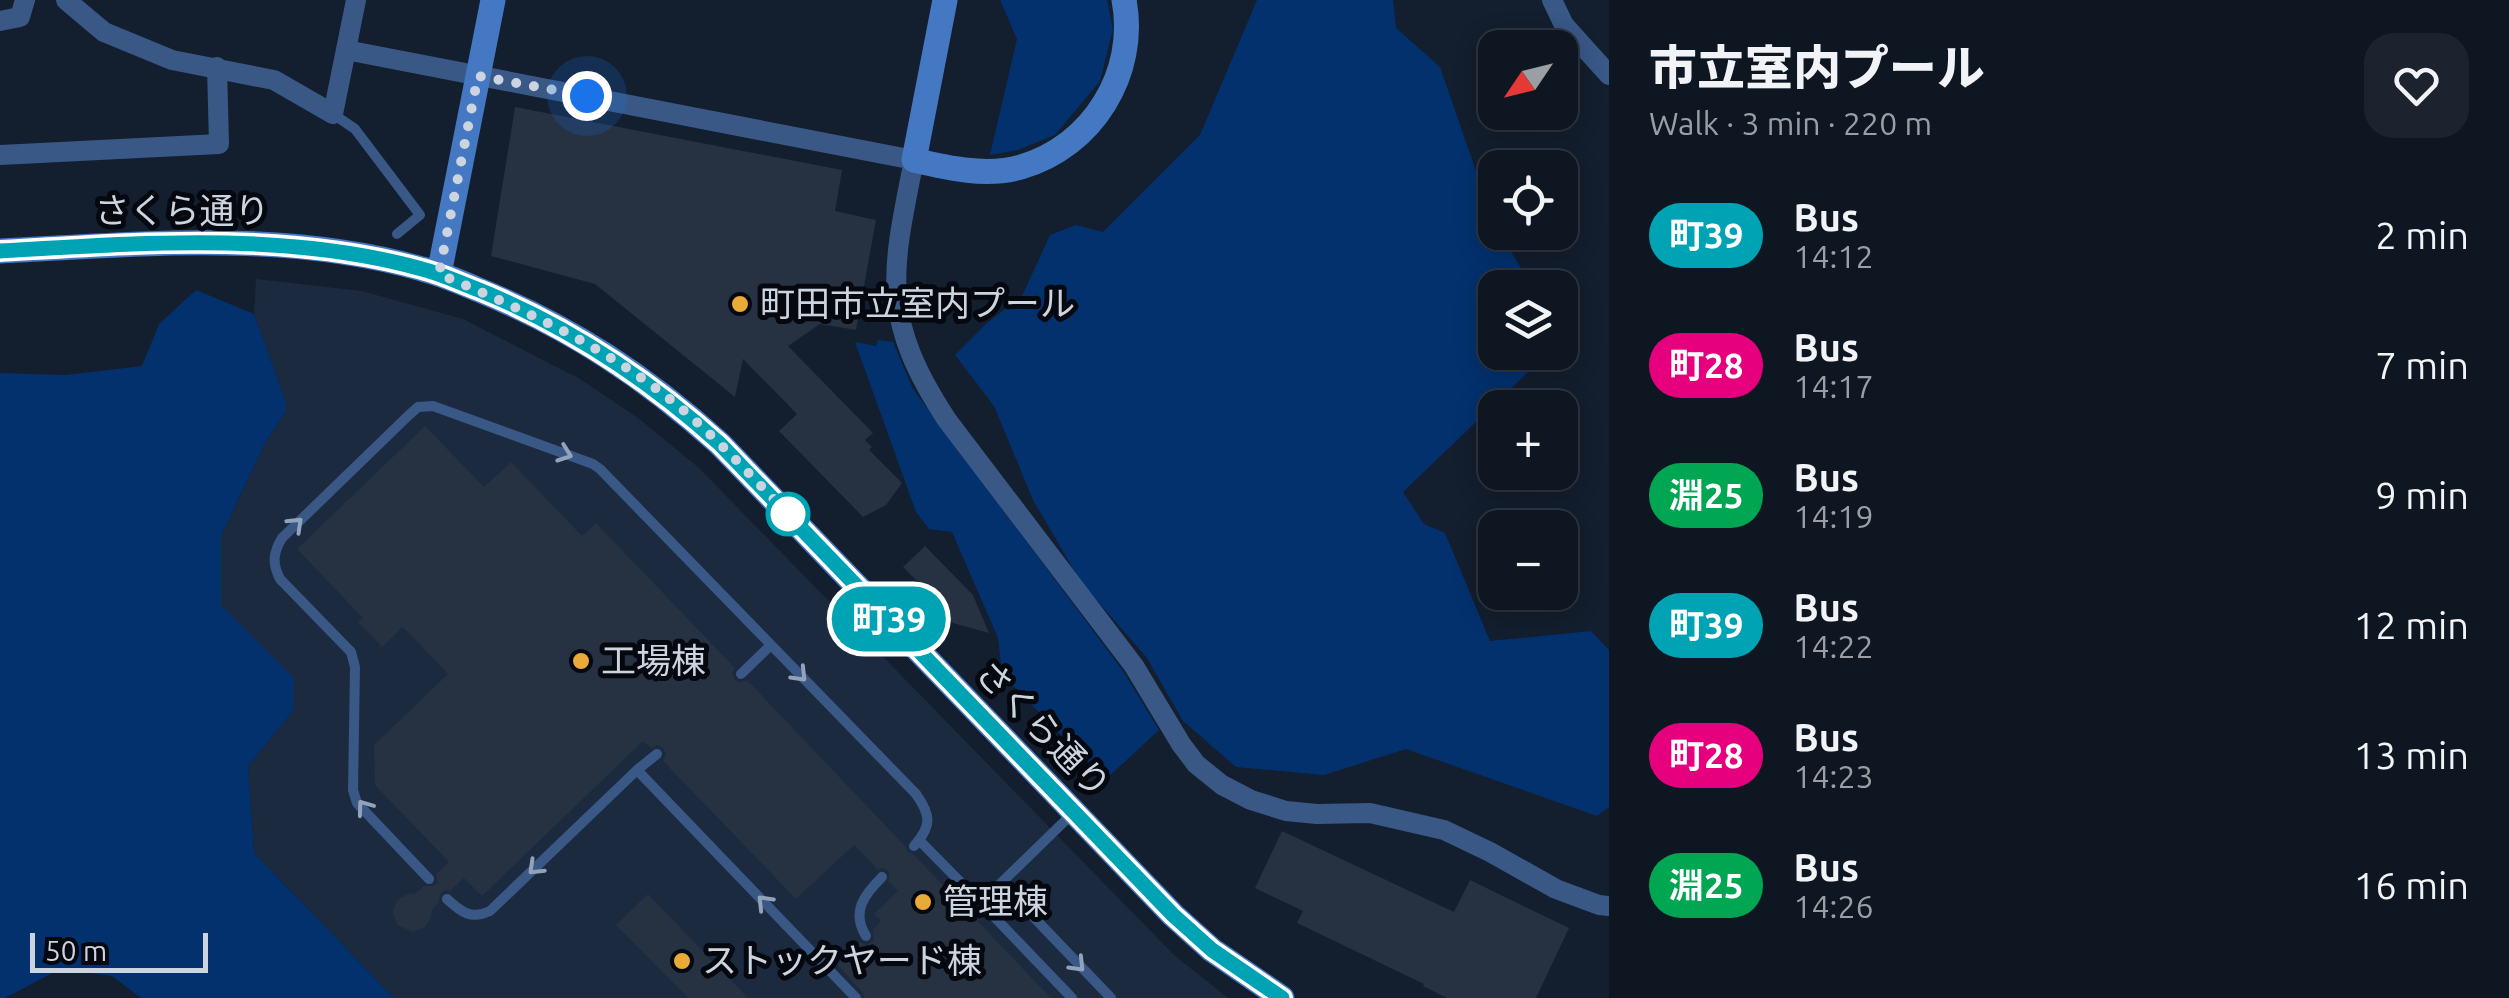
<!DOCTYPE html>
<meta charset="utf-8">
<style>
body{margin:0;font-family:Ubuntu,"Noto Sans JP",sans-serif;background:#1c232f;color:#f1f3f6;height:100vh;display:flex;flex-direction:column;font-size:38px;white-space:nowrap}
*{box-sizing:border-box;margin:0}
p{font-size:32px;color:#9b9fa5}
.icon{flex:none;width:55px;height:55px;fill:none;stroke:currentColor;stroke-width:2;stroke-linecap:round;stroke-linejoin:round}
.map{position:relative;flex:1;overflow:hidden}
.drawer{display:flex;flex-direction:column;background:#0e1622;width:900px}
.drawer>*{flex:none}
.badge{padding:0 20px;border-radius:32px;font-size:35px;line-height:65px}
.needle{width:65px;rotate:235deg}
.tools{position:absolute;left:1478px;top:30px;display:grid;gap:20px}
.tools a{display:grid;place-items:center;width:100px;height:100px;border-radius:20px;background:#0e1622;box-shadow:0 5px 25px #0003,0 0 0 2px #2e3540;font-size:50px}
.scale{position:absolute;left:30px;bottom:25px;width:178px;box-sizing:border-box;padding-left:10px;border:5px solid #ccd4df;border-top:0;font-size:28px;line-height:35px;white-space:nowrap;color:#ccd4df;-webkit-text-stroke:8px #05080f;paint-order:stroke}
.you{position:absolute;width:50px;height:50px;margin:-25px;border:8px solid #fff;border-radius:50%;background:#1a73e8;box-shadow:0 0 0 15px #1a73e833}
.map>.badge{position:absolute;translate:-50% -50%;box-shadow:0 0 0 5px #fff}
.round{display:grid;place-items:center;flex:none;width:105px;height:105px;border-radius:30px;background:#1c232f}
.headline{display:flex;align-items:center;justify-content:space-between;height:170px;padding:0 40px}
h1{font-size:48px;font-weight:800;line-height:75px}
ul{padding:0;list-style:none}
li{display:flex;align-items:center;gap:30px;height:130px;padding:0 40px}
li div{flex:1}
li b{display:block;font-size:38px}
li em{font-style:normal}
li .badge{min-width:110px;font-weight:700;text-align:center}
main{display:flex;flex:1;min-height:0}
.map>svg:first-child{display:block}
.built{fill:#1c2a3f}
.green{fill:#03316e}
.building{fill:#263142}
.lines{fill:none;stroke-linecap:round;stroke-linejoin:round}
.lane{stroke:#395886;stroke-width:10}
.street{stroke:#395886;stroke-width:20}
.secondary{stroke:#4578c2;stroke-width:25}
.oneway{stroke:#91a2bb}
.line-casing{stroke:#fff;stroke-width:22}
.line{stroke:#00a3b4;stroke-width:15}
.walk{stroke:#ccd4df;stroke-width:10;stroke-dasharray:0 18}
.poi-dot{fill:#e9aa38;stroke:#05080f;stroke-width:4}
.stop-dot{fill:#fff;stroke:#00a3b4;stroke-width:5}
.labels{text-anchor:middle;stroke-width:10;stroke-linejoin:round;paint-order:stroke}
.street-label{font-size:35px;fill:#ccd4df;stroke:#05080f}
.poi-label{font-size:35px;fill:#ccd4df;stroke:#05080f;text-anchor:start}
</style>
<main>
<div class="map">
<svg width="1609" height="998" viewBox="0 0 1609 998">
<rect width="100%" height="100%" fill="#131e2e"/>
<path class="built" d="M256,279L362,291L463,319L580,379L638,418L698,467L1174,955L1228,998H394L254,853L248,766L293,711L220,605L221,536L264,445L286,411V402L254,314Z"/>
<path class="green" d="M1000,0H1107L1113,29L1100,81L1055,135L1018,150L990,155L1017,39Z
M1257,0H1393L1396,28L1440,67L1495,226V232L1499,233L1533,287L1495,288V352L1548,353L1403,492L1424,524L1445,533L1490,641L1591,631L1609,650V807L1597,816L1406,749L1324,775L1236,767L1183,721L1147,658L1081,582L1033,500L994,406L955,355L987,323L1022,296L1050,235L1076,225L1103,232L1200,135Z
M196,290L254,314L286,402V411L264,445L221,536V605L294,678L293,711L248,766L254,853L394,998H141L112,976L60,969L5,998H0V373L66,375L142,366L159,324Z
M878,340L893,342L913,389L1123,671L1159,730L1105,780L1002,674L998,638L952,532L929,529L916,512L855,342L876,346Z"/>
<path class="building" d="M515,107L842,170L835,211L876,220L856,330L820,324L788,346L873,433L865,440L872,447L869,450L902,483L886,505L863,517L779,431L797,414L743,359L735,397L595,284L491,256Z
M425,426L484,487L511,462L582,536L596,523L735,668L732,673L734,679L740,683L747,680L905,846L908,852L914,855L1051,998H865L862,992L837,964L860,942L866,945L874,940L873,930L881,921L874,914L898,891L889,882V871L883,868L878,870L854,845L796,899L663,761L666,754L663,748L657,745L651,748L643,741L482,896L464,878L450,891L445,890L440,894L439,902L432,910L431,917L425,927L413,932L397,925L393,912L397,900L408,894L416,893L424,886H434L438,881L436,874L449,862L375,785L374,745L448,674L403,627L382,647L358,622L363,618L297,549Z
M925,546L973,595L989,633L949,622L935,607L939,603L903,567Z
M1282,831L1454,912L1470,880L1569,928L1536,998H1447L1423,986L1424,984L1297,923L1303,911L1255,888Z
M648,894L748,998H688L616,925Z"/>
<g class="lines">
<path class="lane" d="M333,114L355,129L420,215L397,234
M741,674L771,645
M637,770L657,754
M919,840L981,903
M429,879L357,803L353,790L355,667L351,652L280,579C272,563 273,553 282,538L409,415L418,407L433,406L593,464L600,469L916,794C931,815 932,826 914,846
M1001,883L1073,813
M447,899C461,912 471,920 490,911L637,770L856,998
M866,936C851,912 864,895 882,877
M1072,998L981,903L1001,883L1111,998"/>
<path class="street" d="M66,0L104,32L172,60L274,80L333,114L356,0
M1552,0L1564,25L1609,75
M0,21L20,17L25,0
M346,50L914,160C891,274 880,318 947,420L1134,666L1181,744L1196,764L1222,785L1251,800L1286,811L1317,814L1370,813L1444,830L1490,852L1556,889L1599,905L1609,906
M0,155L219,144L217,67"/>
<path class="secondary" d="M945,0L914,160C948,168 986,177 1021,167C1092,147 1138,73 1124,0
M0,251C139,244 286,230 422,269C442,274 460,282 479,290C572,328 646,377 720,444L1173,915L1212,950L1282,998
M439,274L493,0"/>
</g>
<defs><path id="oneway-chevron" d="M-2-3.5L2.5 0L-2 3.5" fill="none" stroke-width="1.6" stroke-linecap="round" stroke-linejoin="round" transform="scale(2.5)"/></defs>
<g class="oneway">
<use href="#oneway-chevron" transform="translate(565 454) rotate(20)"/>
<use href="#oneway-chevron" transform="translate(296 524) rotate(-44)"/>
<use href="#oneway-chevron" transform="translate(800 675) rotate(46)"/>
<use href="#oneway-chevron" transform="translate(364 807) rotate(-126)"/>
<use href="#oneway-chevron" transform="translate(535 868) rotate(136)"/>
<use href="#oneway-chevron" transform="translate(764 902) rotate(-134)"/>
<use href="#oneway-chevron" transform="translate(1078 965) rotate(46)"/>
</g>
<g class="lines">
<g class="line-casing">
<path id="line" d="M0,251C139,243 286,231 422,269C442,274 460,283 479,290C570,327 647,378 720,444L1173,915L1212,950L1282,998"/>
</g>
<use href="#line" class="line"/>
<path class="walk" d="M587,96L478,76L439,274C517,307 594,341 662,393C713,432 755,481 800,526L788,514"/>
</g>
<g class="poi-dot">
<circle cx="740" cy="304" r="10"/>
<circle cx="581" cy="661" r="10"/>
<circle cx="923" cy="902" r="10"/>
<circle cx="682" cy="961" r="10"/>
</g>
<circle class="stop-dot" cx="788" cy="514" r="20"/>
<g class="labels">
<g class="street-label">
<text x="182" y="223">さくら通り</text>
<text transform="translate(1043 729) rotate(46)" y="12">さくら通り</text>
</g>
<g class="poi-label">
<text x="760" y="316">町田市立室内プール</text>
<text x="601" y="673">工場棟</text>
<text x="943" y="914">管理棟</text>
<text x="702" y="973">ストックヤード棟</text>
</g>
</g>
</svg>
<div class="tools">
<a><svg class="needle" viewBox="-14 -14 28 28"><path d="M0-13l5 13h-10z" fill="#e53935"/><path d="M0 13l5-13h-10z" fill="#9b9fa5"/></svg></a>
<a><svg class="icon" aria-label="locate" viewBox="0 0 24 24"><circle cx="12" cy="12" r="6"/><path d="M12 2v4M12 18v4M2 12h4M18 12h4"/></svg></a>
<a><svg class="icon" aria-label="layers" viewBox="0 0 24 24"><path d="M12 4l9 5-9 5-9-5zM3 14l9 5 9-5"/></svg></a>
<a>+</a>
<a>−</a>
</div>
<div class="scale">50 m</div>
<div class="you" style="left:587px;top:96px"></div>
<b class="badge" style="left:889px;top:619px;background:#00a3b4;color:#fff">町39</b>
</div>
<section class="drawer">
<div class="headline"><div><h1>市立室内プール</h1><p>Walk · 3 min · 220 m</p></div><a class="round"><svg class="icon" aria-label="heart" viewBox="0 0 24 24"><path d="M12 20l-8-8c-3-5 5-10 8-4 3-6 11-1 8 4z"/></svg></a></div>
<ul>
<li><span class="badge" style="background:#00a3b4;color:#fff">町39</span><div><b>Bus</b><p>14:12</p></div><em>2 min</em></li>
<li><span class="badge" style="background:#e6007e;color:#fff">町28</span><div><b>Bus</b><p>14:17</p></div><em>7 min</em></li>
<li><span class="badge" style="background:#00a651;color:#fff">淵25</span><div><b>Bus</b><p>14:19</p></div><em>9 min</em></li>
<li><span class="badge" style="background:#00a3b4;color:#fff">町39</span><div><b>Bus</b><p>14:22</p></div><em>12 min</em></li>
<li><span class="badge" style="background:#e6007e;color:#fff">町28</span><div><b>Bus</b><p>14:23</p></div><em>13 min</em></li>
<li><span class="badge" style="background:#00a651;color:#fff">淵25</span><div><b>Bus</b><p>14:26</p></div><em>16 min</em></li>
</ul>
</section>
</main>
